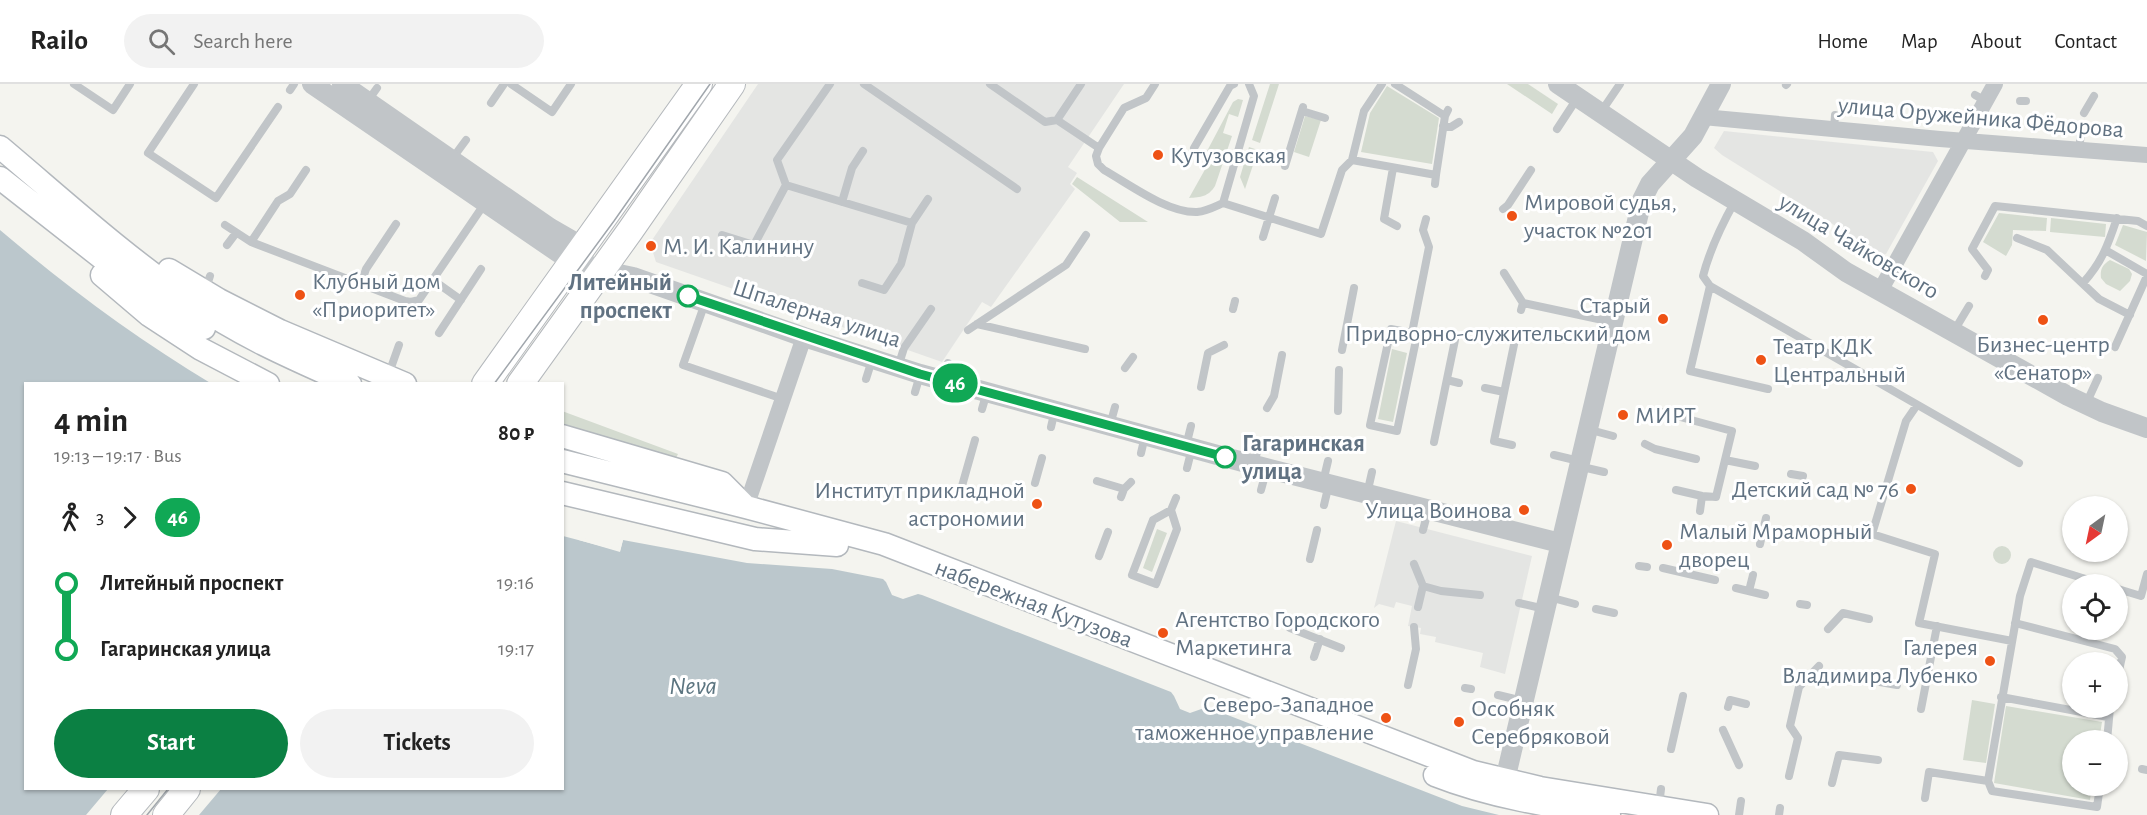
<!DOCTYPE html>
<meta charset="utf-8">
<style>
body{margin:0;font-family:"Alegreya Sans",sans-serif;background:#f2f2f2;color:#222;height:100vh;display:flex;flex-direction:column;font-size:22px;white-space:nowrap}
*{box-sizing:border-box;margin:0}
p{font-size:20px;color:#767676}
.icon{flex:none;width:33px;height:33px;fill:none;stroke:currentColor;stroke-width:2;stroke-linecap:round;stroke-linejoin:round}
.map{position:relative;flex:1;overflow:hidden}
.side{position:absolute;left:24px;top:298px;width:540px;height:408px;display:flex;flex-direction:column;background:#fff;border-radius:0px;box-shadow:0 2px 4px #0004}
.side>*{flex:none}
.badge{padding:0 12px;border-radius:20px;font-size:21px;line-height:39px}
.needle{width:39px;rotate:213deg}
.buttons{position:absolute;left:2062px;top:412px;display:grid;gap:12px}
.buttons a{display:grid;place-items:center;width:66px;height:66px;border-radius:50%;background:#fff;box-shadow:0 2px 4px #0004;font-size:30px}
.map>.badge{position:absolute;translate:-50% -50%;box-shadow:0 0 0 3px #fff}
.legs{display:flex;align-items:center;gap:9px;height:66px;padding:0 30px;font-size:20px}
.legs p{margin-inline-start:auto}
.overview{display:flex;align-items:center;justify-content:space-between;height:102px;padding:0 30px}
h1{font-size:33px;font-weight:600;line-height:45px}
.button{display:flex;gap:12px;margin-top:auto;padding:12px 30px}
.button a{flex:1;height:69px;border-radius:36px;background:#0b8043;color:#fff;font-size:24px;font-weight:600;line-height:69px;text-align:center}
.button a+a{background:#f2f2f2;color:#222}
ul{padding:0 30px;list-style:none}
li{display:flex;align-items:center;gap:21px;height:66px;font-size:22px}
li i{display:grid;place-items:center;width:9px;height:100%;margin:0 8px;background:currentColor}
li i::after{content:'';width:15px;height:15px;margin:-8px;border:4px solid;border-radius:50%;background:#fff}
li p{margin-inline-start:auto}
li:first-child i{background:linear-gradient(#0000 50%,currentColor 0)}
li:last-child i{background:linear-gradient(currentColor 50%,#0000 0)}
header{display:flex;align-items:center;gap:36px;box-sizing:border-box;height:84px;padding:0 30px;background:#fff;border-bottom:2px solid #e0e0e0}
header strong{font-size:28px}
nav{display:flex;gap:33px;margin-inline-start:auto;font-size:21px}
.search{width:420px;height:54px;background:#f2f2f2;display:flex;align-items:center;gap:15px;box-sizing:border-box;padding:0 21px;border-radius:33px;color:#767676;font-size:22px}
.map>svg:first-child{display:block}
.built{fill:#e4e5e3}
.green{fill:#d4dbd0}
.water{fill:#bbc7cc}
.pier{fill:#f4f4ef}
.lines{fill:none;stroke-linecap:round;stroke-linejoin:round}
.secondary-casing{stroke:#b3b8bd;stroke-width:25}
.primary-casing{stroke:#b4b8bc;stroke-width:28}
.service{stroke:#c1c5c8;stroke-width:8}
.minor{stroke:#c1c5c8;stroke-width:16}
.tertiary{stroke:#c1c5c8;stroke-width:20}
.secondary{stroke:#fff;stroke-width:22}
.primary{stroke:#fff;stroke-width:26}
.tram{stroke:#a1a7ad;stroke-width:1.5}
.line-1-casing{stroke:#fff;stroke-width:14}
.line-1{stroke:#10a855;stroke-width:9}
.poi-dot{fill:#ee5215;stroke:#fff;stroke-width:2}
.stop-1-dot{fill:#fff;stroke:#10a855;stroke-width:3}
.labels{text-anchor:middle;stroke-width:6;stroke-linejoin:round;paint-order:stroke}
.street-label{font-size:24px;fill:#617282;stroke:#fff}
.poi-label{font-size:24px;fill:#617282;stroke:#fff;text-anchor:start}
.stop-label{font-size:24px;font-weight:bold;fill:#617282;stroke:#fff;text-anchor:end}
.water-label{font-size:26px;font-style:italic;fill:#5c7580;stroke:#fff}
</style>
<header>
<strong>Railo</strong>
<div class="search"><svg class="icon" aria-label="search" viewBox="0 0 24 24"><circle cx="10" cy="10" r="6"/><path d="M15 15l6 6"/></svg>Search here</div>
<nav><a>Home</a><a>Map</a><a>About</a><a>Contact</a></nav>
</header>
<div class="map">
<svg width="2147" height="731" viewBox="0 0 2147 731">
<rect width="100%" height="100%" fill="#f4f4ef"/>
<path class="built" d="M758,0H1124L1068,83L1077,89L1070,100L1075,105L991,223L982,218L942,278L656,178L650,159Z
M1724,47L1933,68L1938,77L1886,170L1882,171L1722,71L1714,64Z
M1396,437L1532,472L1505,590L1480,583L1483,569L1435,558L1436,553L1420,550L1421,544L1408,542L1412,522L1396,518L1394,524L1379,520L1374,524Z"/>
<path class="green" d="M1270,0H1279L1260,59L1252,56Z
M1507,0H1528L1558,20L1552,30Z
M1387,2L1439,34L1432,80L1361,68L1370,29Z
M1238,15L1243,16L1238,33L1229,30L1223,49L1232,52L1215,102C1208,113 1201,113 1189,114L1212,73L1206,69L1233,18Z
M1305,32L1321,36L1309,73L1294,68Z
M1249,63L1258,66L1245,105L1240,93Z
M1077,93L1148,138H1120L1072,100Z
M1999,129L2047,134L2046,147L2013,146L2012,161L2006,172L1983,158Z
M2051,134L2106,140L2105,153L2050,148Z
M2123,141L2147,148L2146,177L2115,161Z
M2110,176L2129,185L2132,190L2130,197L2120,207L2106,200L2101,194C2100,186 2102,181 2110,176Z
M1392,265L1407,269L1393,338L1378,335Z
M562,327L678,370L675,376L563,345Z
M1157,445L1167,449L1152,488L1143,484Z
M1993 471a9 9 0 1 1 18 0a9 9 0 1 1-18 0Z
M1972,616L1995,620L1986,679L1963,676Z
M2006,622L2102,638L2099,657H2073V702H2092L2090,716L1994,699Z"/>
<path class="water" d="M0,146C67,203 137,255 212,300H26V705H562L563,452L620,467L623,456L747,479L832,485L883,495L886,498L892,511L903,515L918,510L922,511L1171,608L1174,612L1180,625L1190,629L1207,623L1462,722L1499,731H0Z"/>
<path class="pier" d="M579,453L618,464L620,455L623,456L620,468L579,456Z
M108,705H221L199,731H86Z"/>
<g class="lines">
<g class="secondary-casing">
<path id="secondary" d="M0,63C63,116 124,172 192,218C240,252 296,276 350,300
M0,94L121,189L204,244
M169,186L219,216L280,247L405,300
M102,191L149,231L201,265L268,300
M562,352L722,399L745,422
M562,377L746,423L884,460L1473,688L1540,704L1707,731
M562,409L755,455L837,461
M1435,691C1491,713 1550,722 1609,731"/>
</g>
<g class="primary-casing">
<path id="primary" d="M485,300L699,0
M520,300L630,147L732,0
M124,731L146,705
M166,731L187,705"/>
</g>
<path class="service" d="M74,0L113,26L130,0
M194,0L148,69L216,114L278,23
M511,0L552,28L571,0
M830,0L777,76L786,101L912,139L901,180L884,206L862,199
M864,0L1017,105
M990,0L1045,38L1057,36L1099,64
M1155,0L1146,14L1124,24L1099,64L1096,72L1098,80L1104,86C1129,100 1167,129 1197,128C1207,127 1214,123 1223,119L1321,150L1342,86L1352,76L1436,91L1445,32L1448,26
M1395,0L1445,32
M1786,1L1787,0
M290,6L294,0
M1975,11L1986,17
M2020,17H2026
M367,18L377,4
M491,19L504,0
M1302,27L1325,34
M1601,28L1620,0
M2084,29L2094,12
M1057,36L1081,0
M1443,42L1451,43L1459,38
M1557,45L1578,13
M1834,45L1835,31
M1194,64L1230,2L1234,0
M2079,65L2081,50
M452,75L466,56
M1352,76L1364,27L1382,0
M1285,82L1303,23
M1393,84L1384,135L1397,142
M1435,100L1436,91
M1735,117C1721,142 1710,165 1703,192L1710,202L1690,287L1768,305
M842,118L852,84L863,67
M1223,119L1254,12L1249,0
M1503,125L1508,121L1531,86
M912,139L928,115
M225,141L251,158L405,217L411,218L419,216L485,119
M722,151L754,161L786,101
M1263,153L1275,114
M2017,154L2047,166L2099,215L2130,231
M251,158L278,117L290,110L306,86
M227,161L236,149
M2107,167L2147,190
M1504,189L1523,219L1521,226
M1985,192L1988,186L1972,165L1995,122L2138,137L2147,142
M433,196L461,216
M2083,199C2102,178 2108,161 2117,134
M361,200L366,185L396,140
M1710,202L2019,379
M205,207L210,192
M705,219L683,281L783,315
M1523,219L1612,238
M1233,225L1235,217
M411,228V218
M977,240L1085,265
M968,246L1066,181L1086,151
M1954,247L1969,222
M439,249L481,185
M1412,249L1391,245L1370,341L1397,347L1416,256L1412,249L1429,163L1423,146L1426,135
M2115,263L2147,192
M1342,266L1354,204
M898,283L904,264L931,225
M1125,284L1133,273
M388,292L399,261
M866,295L872,276
M943,296L948,279
M1447,296L1459,299
M1201,303L1208,269L1224,261
M1485,304L1504,308
M915,308L920,291
M2086,320L2098,294
M1917,321L1906,337L1872,450L1935,470L1919,539L2012,557
M1267,324L1274,312L1282,271
M982,325L987,308
M1338,327L1339,286
M1658,327L1732,347L1716,413L1702,412L1676,406
M1110,341L1115,323
M1051,343L1055,326
M1587,345L1613,352
M1434,358L1455,256
M1645,360L1655,365L1696,375
M1512,361L1494,357L1516,251
M1186,362L1191,342
M1141,369L1145,352
M1554,371L1579,377
M1725,376L1755,382
M1254,381L1259,359
M1578,382L1604,388
M1187,384L1192,364
M1791,390L1803,392
M1097,397L1124,405
M1323,398L1328,377
M1035,399L1042,374
M1261,406L1267,384
M960,409L975,356
M1367,410L1372,388
M1121,413L1124,405L1131,398
M1324,421L1329,400
M1171,426L1153,436L1132,491L1156,500L1177,445L1171,426L1176,414
M1700,427L1702,412
M1423,446L1428,427
M1760,460L1766,434
M1099,472L1108,448
M1310,475L1317,446
M1414,480L1423,502L1418,523
M1639,482L1647,483
M1663,484L1715,496
M1685,489L1689,475
M1423,502L1441,507L1480,511
M1736,504L1765,511
M2118,505L2141,512L2147,490
M1749,507L1753,491
M1549,513L1575,520
M1519,519L1545,525
M1800,520L1807,521
M1596,525L1614,529
M2015,539L2115,565L2122,573L2118,591
M1290,544L1341,564
M1828,545L1843,529L1869,535
M1314,573L1320,555
M1874,597L1897,601
M1408,601L1416,565L1414,543
M1465,604L1471,605
M1498,611L1523,617
M2001,613L2108,633
M1728,623L1730,616L1746,620
M1921,625L1937,542
M1723,646L1739,681
M2107,657L2110,624
M1671,665L1683,612
M2142,685L2147,686
M1789,692L1798,654L1790,642L1799,603L1819,582
M1988,697L2020,512L2031,478L2105,501
M1832,699L1839,671L1878,676
M1925,714L1929,688L1988,697L1992,707L2097,723L2100,702
M1659,722L1661,705
M1739,731L1741,717
M1779,731L1780,724"/>
<path class="minor" d="M1703,33L1940,55L2147,71
M1880,207L1995,0
M746,423L804,253"/>
<path class="tertiary" d="M312,0L559,169L600,186L633,193L804,253L920,290L1254,381L1560,459
M342,0L550,144L583,163
M1558,0L1697,94L1803,157L1846,188L2068,312L2102,328L2147,344
M1505,696L1642,116L1650,100L1693,52L1721,0"/>
<use href="#secondary" class="secondary"/>
<use href="#primary" class="primary"/>
<path class="tram" d="M494,300L614,137L710,0
M147,731L168,705"/>
</g>
<g class="lines">
<g class="line-1-casing">
<path id="line-1" d="M688,212L920,290L1225,373"/>
</g>
<use href="#line-1" class="line-1"/>
</g>
<g class="poi-dot">
<circle cx="1158" cy="71" r="6"/>
<circle cx="1512" cy="132" r="6"/>
<circle cx="651" cy="162" r="6"/>
<circle cx="300" cy="211" r="6"/>
<circle cx="1663" cy="235" r="6"/>
<circle cx="2043" cy="236" r="6"/>
<circle cx="1761" cy="276" r="6"/>
<circle cx="1623" cy="331" r="6"/>
<circle cx="1911" cy="405" r="6"/>
<circle cx="1037" cy="420" r="6"/>
<circle cx="1524" cy="426" r="6"/>
<circle cx="1667" cy="461" r="6"/>
<circle cx="1163" cy="549" r="6"/>
<circle cx="1990" cy="577" r="6"/>
<circle cx="1386" cy="634" r="6"/>
<circle cx="1459" cy="638" r="6"/>
</g>
<g class="stop-1-dot">
<circle cx="688" cy="212" r="10"/>
<circle cx="1225" cy="373" r="10"/>
</g>
<g class="labels">
<g class="street-label">
<text transform="translate(1981 33) rotate(5)" y="8">улица Оружейника Фёдорова</text>
<text transform="translate(1859 162) rotate(31)" y="8">улица Чайковского</text>
<text transform="translate(817 229) rotate(18)" y="8">Шпалерная улица</text>
<text transform="translate(1034 519) rotate(21)" y="8">набережная Кутузова</text>
</g>
<g class="poi-label">
<text x="1170" y="79">Кутузовская</text>
<text x="1524" y="126">Мировой судья,<tspan x="1524" dy="28">участок №201</tspan></text>
<text x="663" y="170">М. И. Калинину</text>
<text x="312" y="205">Клубный дом<tspan x="312" dy="28">«Приоритет»</tspan></text>
<text x="1651" y="229" text-anchor="end">Старый<tspan x="1651" dy="28">Придворно-служительский дом</tspan></text>
<text x="2043" y="268" text-anchor="middle">Бизнес-центр<tspan x="2043" dy="28">«Сенатор»</tspan></text>
<text x="1773" y="270">Театр КДК<tspan x="1773" dy="28">Центральный</tspan></text>
<text x="1635" y="339">МИРТ</text>
<text x="1899" y="413" text-anchor="end">Детский сад № 76</text>
<text x="1025" y="414" text-anchor="end">Институт прикладной<tspan x="1025" dy="28">астрономии</tspan></text>
<text x="1512" y="434" text-anchor="end">Улица Воинова</text>
<text x="1679" y="455">Малый Мраморный<tspan x="1679" dy="28">дворец</tspan></text>
<text x="1175" y="543">Агентство Городского<tspan x="1175" dy="28">Маркетинга</tspan></text>
<text x="1978" y="571" text-anchor="end">Галерея<tspan x="1978" dy="28">Владимира Лубенко</tspan></text>
<text x="1374" y="628" text-anchor="end">Северо-Западное<tspan x="1374" dy="28">таможенное управление</tspan></text>
<text x="1471" y="632">Особняк<tspan x="1471" dy="28">Серебряковой</tspan></text>
</g>
<g class="stop-label">
<text x="672" y="206">Литейный<tspan x="672" dy="28">проспект</tspan></text>
<text x="1242" y="367" text-anchor="start">Гагаринская<tspan x="1242" dy="28">улица</tspan></text>
</g>
<g class="water-label">
<text x="693" y="610">Neva</text>
</g>
</g>
</svg>
<div class="buttons">
<a><svg class="needle" viewBox="-14 -14 28 28"><path d="M0-13l5 13h-10z" fill="#e53935"/><path d="M0 13l5-13h-10z" fill="#767676"/></svg></a>
<a><svg class="icon" aria-label="locate" viewBox="0 0 24 24"><circle cx="12" cy="12" r="6"/><path d="M12 2v4M12 18v4M2 12h4M18 12h4"/></svg></a>
<a>+</a>
<a>−</a>
</div>
<b class="badge" style="left:955px;top:299px;background:#10a855;color:#fff">46</b>
<section class="side">
<div class="overview"><div><h1>4 min</h1><p>19:13 – 19:17 · Bus</p></div><b>80 ₽</b></div>
<div class="legs"><svg class="icon" aria-label="walk" viewBox="0 0 24 24"><circle cx="13" cy="4" r="2"/><path d="M13 8l-2 6 4 7M11 14l-3 7M7 12l3-4h3l4 4"/></svg>3<svg class="icon" aria-label="forward" viewBox="0 0 24 24"><path d="M9 5l7 7-7 7"/></svg><b class="badge" style="background:#10a855;color:#fff">46</b></div>
<ul>
<li><i style="color:#10a855"></i><b>Литейный проспект</b><p>19:16</p></li>
<li><i style="color:#10a855"></i><b>Гагаринская улица</b><p>19:17</p></li>
</ul>
<div class="button"><a>Start</a><a>Tickets</a></div>
</section>
</div>
